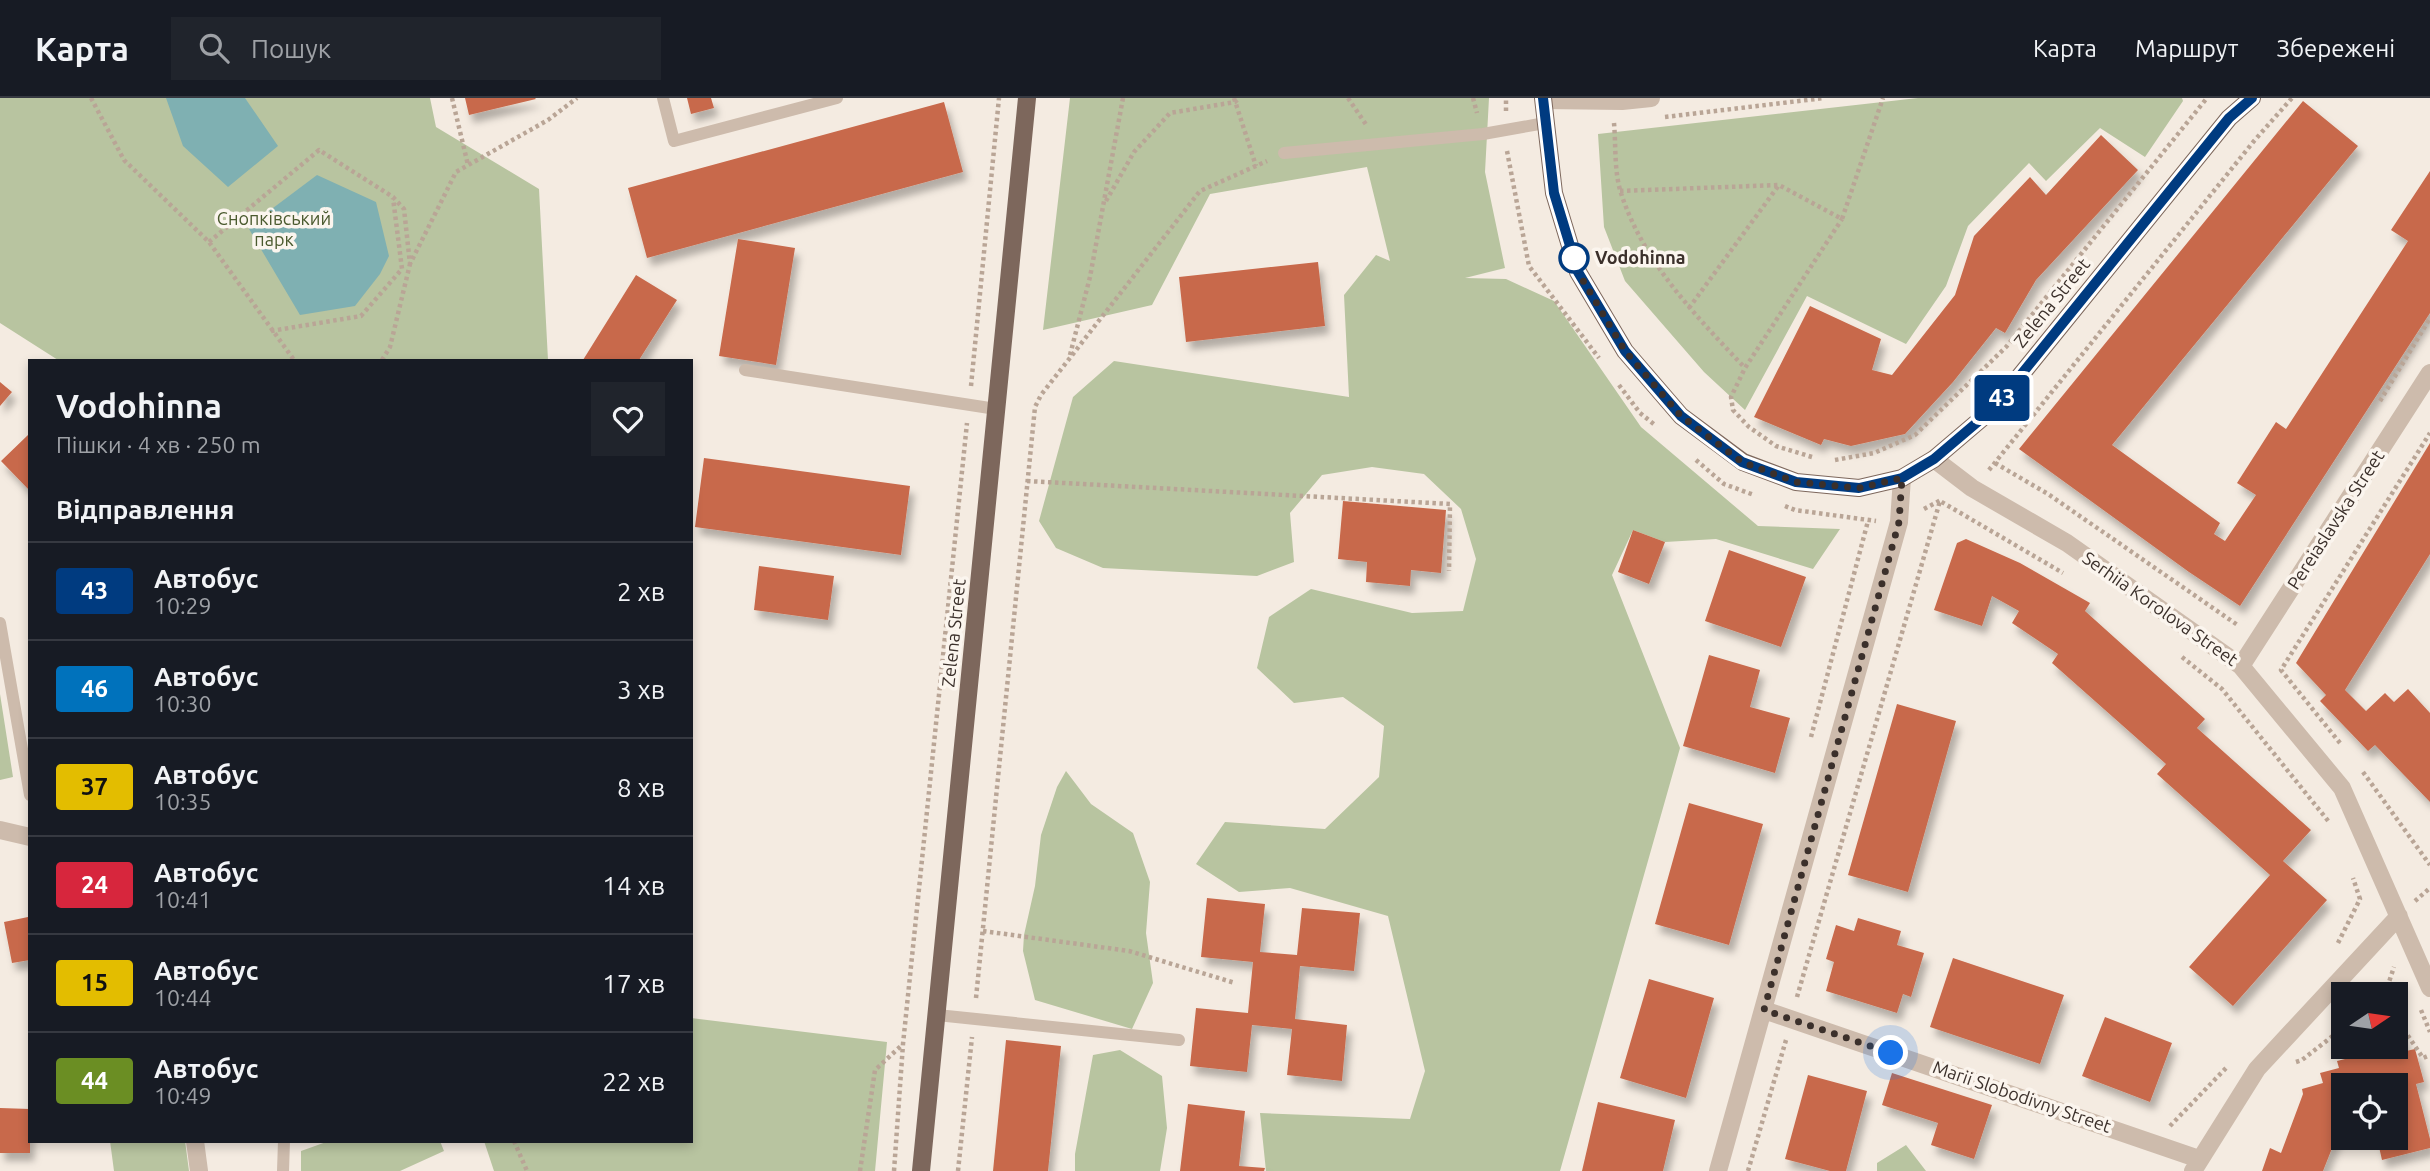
<!DOCTYPE html>
<html lang="uk">
<meta charset="utf-8">
<style>
body{margin:0;font-family:Ubuntu,sans-serif;background:#20242c;color:#f1f3f6;height:100vh;display:flex;flex-direction:column;font-size:26px;white-space:nowrap}
*{box-sizing:border-box;margin:0}
p{font-size:23px;color:#9ea1a6}
.icon{flex:none;width:38px;height:38px;fill:none;stroke:currentColor;stroke-width:2;stroke-linecap:round;stroke-linejoin:round}
.map{position:relative;flex:1;overflow:hidden}
.side{position:absolute;left:28px;top:261px;width:665px;height:784px;display:flex;flex-direction:column;background:#171b24;border-radius:0px;box-shadow:0 4px 10px #0003}
.side>*{flex:none}
.badge{padding:0 14px;border-radius:5px;font-size:24px;line-height:46px}
.needle{width:46px;rotate:77deg}
.tools{position:absolute;left:2331px;top:884px;display:grid;gap:14px}
.tools a{display:grid;place-items:center;width:77px;height:77px;border-radius:0px;background:#171b24;box-shadow:0 4px 10px #0003;font-size:35px}
.you{position:absolute;width:35px;height:35px;margin:-18px;border:5px solid #fff;border-radius:50%;background:#1a73e8;box-shadow:0 0 0 10px #1a73e833}
.map>.badge{position:absolute;translate:-50% -50%;box-shadow:0 0 0 4px #fff}
h2{padding:0 28px;font-size:26px;line-height:63px}
.round{display:grid;place-items:center;flex:none;width:74px;height:74px;border-radius:0px;background:#20242c}
.head{display:flex;align-items:center;justify-content:space-between;height:119px;padding:0 28px}
h1{font-size:33px;font-weight:600;line-height:52px}
ul{padding:0;list-style:none}
li{display:flex;align-items:center;gap:21px;height:98px;padding:0 28px;border-top:2px solid #363941}
li div{flex:1}
li b{display:block;font-size:26px}
li em{font-style:normal}
li .badge{min-width:77px;font-weight:700;text-align:center}
header{display:flex;align-items:center;gap:42px;box-sizing:border-box;height:98px;padding:0 35px;background:#171b24;border-bottom:2px solid #363941}
header strong{font-size:33px}
nav{display:flex;gap:38px;margin-inline-start:auto;font-size:24px}
.search{width:490px;height:63px;background:#20242c;display:flex;align-items:center;gap:18px;box-sizing:border-box;padding:0 24px;border-radius:0px;color:#9ea1a6;font-size:26px}
.map>svg:first-child{display:block}
.green{fill:#b8c4a0}
.water{fill:#7fb0b2}
.building{fill:#c8694b;filter:url(#shadow)}
.lines{fill:none;stroke-linecap:round;stroke-linejoin:round}
.path{stroke:#b9a596;stroke-width:4.5;stroke-dasharray:3.5 3.5;stroke-linecap:butt}
.lane{stroke:#cdbbac;stroke-width:12}
.street{stroke:#cdbbac;stroke-width:18}
.primary{stroke:#7d675c;stroke-width:18}
.line-casing{stroke:#fff;stroke-width:16}
.line{stroke:#003b80;stroke-width:10}
.walk{stroke:#3b302b;stroke-width:7;stroke-dasharray:0 12.6}
.stop-dot{fill:#fff;stroke:#003b80;stroke-width:3.5}
.labels{text-anchor:middle;stroke-width:7;stroke-linejoin:round;paint-order:stroke}
.park-label{font-size:18px;fill:#4a5a2e;stroke:#fbf5ee}
.stop-label{font-size:18px;font-weight:bold;fill:#3b302b;stroke:#fbf5ee;text-anchor:start}
.street-label{font-size:18px;fill:#3b302b;stroke:#fbf5ee}
</style>
<header>
<strong>Карта</strong>
<div class="search"><svg class="icon" aria-label="search" viewBox="0 0 24 24"><circle cx="10" cy="10" r="6"/><path d="M15 15l6 6"/></svg>Пошук</div>
<nav><a>Карта</a><a>Маршрут</a><a>Збережені</a></nav>
</header>
<div class="map">
<svg width="2430" height="1073" viewBox="0 0 2430 1073">
<defs>
<filter id="shadow"><feDropShadow dx="4.5" dy="8" stdDeviation="3.5" flood-color="#0004"/></filter>
</defs>
<rect width="100%" height="100%" fill="#f4ebe1"/>
<path class="green" d="M0,0H430L436,29L539,91L548,262H58L0,225Z
M1070,0H1489L1485,74L1505,170L1465,180L1506,181L1554,203L1641,329L1758,428L1840,431L1813,471L1716,441L1665,444L1633,432L1612,477L1680,650L1560,1073H1266L1260,1015L1410,1021L1425,973L1388,818L1290,790L1239,794L1196,766L1225,724L1325,731L1379,679L1384,628L1343,599L1294,605L1257,570L1269,519L1311,491L1412,515L1463,513L1476,461L1461,411L1424,376L1372,369L1322,377L1290,415L1294,464L1257,478L1103,470L1056,450L1039,423L1073,299L1114,263L1349,299L1344,197L1376,157L1390,163L1367,69L1210,96L1152,207L1043,232Z
M1918,0H2182L2183,3L2145,59L2100,30L2046,83L2029,65L1968,128L1946,188L1906,246L1807,198L1745,312L1704,274L1625,183L1604,129L1598,36Z
M0,596L13,679L0,682Z
M1066,673L1091,706L1133,735L1150,784L1146,835L1153,885L1132,931L1035,902L1023,853L1024,837L1035,788L1041,737L1057,689Z
M691,920L887,944L875,1073H494L484,1043H691Z
M1120,952L1162,978L1167,1030L1160,1073H1075V1056L1093,957Z
M110,1043H185L189,1073H114Z
M329,1043H440L444,1053L400,1073H301V1053Z
M1906,1047L1926,1073H1877V1065Z"/>
<path class="water" d="M166,0H245L278,48L228,89L183,48Z
M317,77L376,104L389,158L380,176L355,208L300,217L249,131L269,113Z"/>
<path class="building" d="M465,0H535L536,1L469,17Z
M687,0H711L714,10L691,16Z
M2303,3L2358,48L2112,347L2220,425L2214,436L2225,443L2256,397L2237,385L2276,324L2286,331L2408,143L2391,132L2430,73V215L2240,508L2189,474L2019,351Z
M944,4L963,74L647,160L628,90Z
M2101,37L2138,72L2036,182L2005,235L1996,230L1953,284L1905,336L1851,348L1824,341L1821,347L1754,319L1810,208L1881,241L1872,272L1892,277L1955,197L1974,138L2030,79L2046,97Z
M738,141L795,150L776,267L719,258Z
M1318,164L1325,228L1186,244L1179,179Z
M636,177L677,202L639,262H583Z
M0,284L12,294L0,308Z
M28,337L30,339V393L1,363Z
M2430,345V456L2345,592L2366,613L2385,595L2394,604L2408,591L2430,615V704L2375,647L2368,653L2320,603L2326,597L2296,565Z
M704,360L910,388L901,457L695,429Z
M1343,403L1446,412L1441,475L1411,472L1410,488L1366,484L1367,464L1338,461Z
M1633,432L1665,444L1649,486L1618,474Z
M1966,441L2020,465L2090,505L2085,513L2205,621L2197,630L2311,732L2283,763L2327,802L2233,908L2189,869L2270,777L2157,676L2166,666L2052,565L2058,556L2012,525L2019,513L1992,498L1982,528L1934,512L1957,445Z
M1729,452L1806,479L1781,549L1705,523Z
M759,468L834,478L828,522L754,512Z
M1709,557L1760,572L1750,609L1790,620L1775,675L1683,648Z
M1897,606L1956,623L1908,794L1848,777Z
M1689,705L1763,726L1729,847L1655,826Z
M1207,800L1265,806L1260,854L1297,857L1302,810L1360,815L1354,873L1300,868L1295,921L1347,927L1342,983L1287,977L1292,931L1252,927L1247,974L1190,968L1196,910L1248,915L1253,864L1201,859Z
M28,819L30,862L12,865L4,824Z
M1858,820L1901,833L1897,847L1924,855L1911,899L1903,896L1897,915L1826,893L1834,864L1826,861L1836,827L1854,833Z
M1953,860L2064,897L2040,966L1930,929Z
M1649,881L1714,900L1686,1000L1620,980Z
M2105,919L2172,945L2150,1004L2082,978Z
M2399,928L2406,953L2415,951L2424,984L2416,986L2430,1041V1050L2382,1062L2377,1040H2396V987H2343L2342,1025L2323,1073H2262L2270,1050L2281,1055L2303,996L2302,991L2323,985L2320,975L2339,970L2337,963L2357,958L2355,952L2370,948H2396V929Z
M1006,942L1061,948L1048,1073H993Z
M1892,975L1992,1007L1974,1061L1931,1047L1938,1025L1882,1007Z
M1808,977L1867,993L1846,1073H1830L1785,1061Z
M1598,1004L1675,1022L1663,1073H1582Z
M1188,1006L1245,1013L1239,1068L1265,1070L1264,1073H1180Z
M0,1010L30,1011V1055H0Z"/>
<g class="lines">
<path class="path" d="M91,0L124,62L209,144L294,262
M452,0L468,67
M1234,0L1256,68
M1348,0L1367,28
M1473,0L1477,15
M1506,13V0
M1665,19L1824,0
M1614,25C1616,47 1614,74 1621,95C1643,164 1696,218 1745,270
M1507,53L1529,168L1599,260
M1620,93L1779,87L1842,121L1883,0
M1106,103L1134,54L1170,15L1235,4L1239,0
M209,144L319,52L393,99L404,111L410,166L456,74L548,22L577,0
M1689,210L1779,87
M271,233L361,218L402,171L393,100
M1070,257L1090,179L1123,0
M382,262L390,249L410,166
M1619,287L1640,315L1655,327
M971,288L999,0
M2380,303L2430,220
M1812,359L1776,348L1749,329L1733,312L1731,299L1745,270L1842,121
M1696,362L1724,386L1754,397
M1835,362L1874,355L1915,337L2006,249L2207,0
M1995,365L2048,396L2239,528
M1989,372L2254,43L2292,0
M1027,383L1450,406L1449,473
M1785,408L1795,412L1876,423
M1924,411L1941,402
M2182,559L2222,591L2329,724
M1811,639L1868,423
M2340,645L2281,572L2430,335
M2363,674L2430,767
M2415,803L2430,790
M983,833L1129,853L1235,885
M2338,845L2360,801L2353,780
M2385,896L2394,869
M1797,899L1940,403L2063,475
M976,900L1035,309L1041,297L1200,93L1267,63
M2421,912L2430,934
M2396,920L2423,960L2430,957
M2296,964L2302,962L2343,930
M2170,1028L2227,969
M514,1043L527,1073
M860,1073L875,972L902,947
M894,1073L903,946L967,325
M958,1073L972,939
M1748,1073L1786,942"/>
<path class="lane" d="M663,0L674,43L837,0
M1284,55L1483,36L1545,25
M745,272L996,311
M0,525L30,697
M937,917L1179,942
M283,1073L284,1043"/>
<path class="street" d="M1544,2L1622,3L1651,0
M1934,361L1972,390L2067,445L2241,568L2342,690L2430,890
M2241,568L2430,275
M0,732L30,739
M1764,912L2199,1061
M195,1043L199,1073
M1718,1073L1899,424L1902,380
M2193,1073L2257,971L2399,818"/>
<path class="primary" d="M1543,0L1554,95L1578,174L1625,253L1681,318L1743,364L1796,384L1859,390L1902,380L1934,361L1994,310L2229,20L2252,0
M921,1073L1027,0"/>
</g>
<g class="lines">
<g class="line-casing">
<path id="line" d="M1543,0L1554,95L1578,174L1625,253L1681,318L1742,364L1796,384L1859,390L1902,380L1934,361L1994,310L2229,20L2252,0"/>
</g>
<use href="#line" class="line"/>
<path class="walk" d="M1574,160L1578,174L1625,253L1681,318L1742,364L1796,384L1859,390L1902,380L1899,424L1764,912L1891,955"/>
</g>
<circle class="stop-dot" cx="1574" cy="160" r="14"/>
<g class="labels">
<g class="park-label">
<text x="274" y="127">Снопківський<tspan x="274" dy="21">парк</tspan></text>
</g>
<g class="stop-label">
<text x="1595" y="166">Vodohinna</text>
</g>
<g class="street-label">
<text transform="translate(2052 205) rotate(-51)" y="6">Zelena Street</text>
<text transform="translate(2336 422) rotate(-57)" y="6">Pereiaslavska Street</text>
<text transform="translate(2160 511) rotate(35)" y="6">Serhiia Korolova Street</text>
<text transform="translate(954 535) rotate(-84)" y="6">Zelena Street</text>
<text transform="translate(2022 999) rotate(19)" y="6">Marii Slobodivny Street</text>
</g>
</g>
</svg>
<div class="tools">
<a><svg class="needle" viewBox="-14 -14 28 28"><path d="M0-13l5 13h-10z" fill="#e53935"/><path d="M0 13l5-13h-10z" fill="#9ea1a6"/></svg></a>
<a><svg class="icon" aria-label="locate" viewBox="0 0 24 24"><circle cx="12" cy="12" r="6"/><path d="M12 2v4M12 18v4M2 12h4M18 12h4"/></svg></a>
</div>
<div class="you" style="left:1891px;top:955px"></div>
<b class="badge" style="left:2002px;top:300px;background:#003b80;color:#fff">43</b>
<section class="side">
<div class="head"><div><h1>Vodohinna</h1><p>Пішки · 4 хв · 250 m</p></div><a class="round"><svg class="icon" aria-label="heart" viewBox="0 0 24 24"><path d="M12 20l-8-8c-3-5 5-10 8-4 3-6 11-1 8 4z"/></svg></a></div>
<h2>Відправлення</h2>
<ul>
<li><span class="badge" style="background:#003b80;color:#fff">43</span><div><b>Автобус</b><p>10:29</p></div><em>2 хв</em></li>
<li><span class="badge" style="background:#0072bc;color:#fff">46</span><div><b>Автобус</b><p>10:30</p></div><em>3 хв</em></li>
<li><span class="badge" style="background:#e3bd00;color:#111">37</span><div><b>Автобус</b><p>10:35</p></div><em>8 хв</em></li>
<li><span class="badge" style="background:#d7263d;color:#fff">24</span><div><b>Автобус</b><p>10:41</p></div><em>14 хв</em></li>
<li><span class="badge" style="background:#e3bd00;color:#111">15</span><div><b>Автобус</b><p>10:44</p></div><em>17 хв</em></li>
<li><span class="badge" style="background:#6b8e23;color:#fff">44</span><div><b>Автобус</b><p>10:49</p></div><em>22 хв</em></li>
</ul>
</section>
</div>
